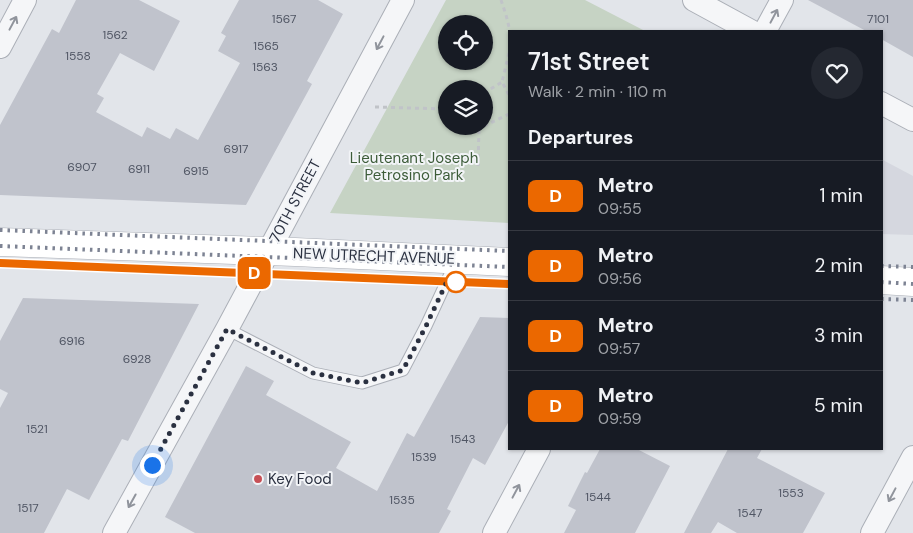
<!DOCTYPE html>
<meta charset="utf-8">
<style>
body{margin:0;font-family:"DM Sans",sans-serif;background:#242831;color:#f1f3f6;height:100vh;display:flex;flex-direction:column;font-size:19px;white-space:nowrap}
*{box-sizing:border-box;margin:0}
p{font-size:16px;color:#9ea1a6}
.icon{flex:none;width:28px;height:28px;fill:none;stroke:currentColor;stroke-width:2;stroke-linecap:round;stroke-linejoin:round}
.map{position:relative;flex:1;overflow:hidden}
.details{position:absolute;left:508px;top:30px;width:375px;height:420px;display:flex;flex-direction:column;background:#171b24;border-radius:0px;box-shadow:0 1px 4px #0004}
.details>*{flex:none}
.badge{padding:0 10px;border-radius:8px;font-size:18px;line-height:32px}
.fabs{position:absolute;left:438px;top:15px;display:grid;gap:10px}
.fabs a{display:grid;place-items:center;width:55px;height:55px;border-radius:50%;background:#171b24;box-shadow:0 1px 4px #0004;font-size:25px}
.you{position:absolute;width:25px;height:25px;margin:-12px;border:4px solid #fff;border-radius:50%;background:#1a73e8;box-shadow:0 0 0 8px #1a73e833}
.map>.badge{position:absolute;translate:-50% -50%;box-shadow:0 0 0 2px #fff}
h2{padding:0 20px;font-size:19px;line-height:45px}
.round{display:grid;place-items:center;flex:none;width:52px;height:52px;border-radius:26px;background:#242831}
.head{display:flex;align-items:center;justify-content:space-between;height:85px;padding:0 20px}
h1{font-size:24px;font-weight:600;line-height:38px}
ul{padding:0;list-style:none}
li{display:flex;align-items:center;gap:15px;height:70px;padding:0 20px;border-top:1px solid #363941}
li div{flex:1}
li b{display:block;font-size:19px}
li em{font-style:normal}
li .badge{min-width:55px;font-weight:700;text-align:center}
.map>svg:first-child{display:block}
.built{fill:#d5d7df}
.green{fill:#c6d3c4;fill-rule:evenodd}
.building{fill:#c0c3cc}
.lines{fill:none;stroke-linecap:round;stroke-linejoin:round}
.lane-casing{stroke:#abafb7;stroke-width:13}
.street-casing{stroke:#abafb7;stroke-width:24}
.secondary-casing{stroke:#abafb7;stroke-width:29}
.path{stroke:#c0c3c8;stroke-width:3;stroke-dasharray:4 4;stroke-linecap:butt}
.lane{stroke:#f5f6f8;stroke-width:11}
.street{stroke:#f5f6f8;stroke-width:22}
.secondary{stroke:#fff;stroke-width:28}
.rail{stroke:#7d8393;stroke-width:4;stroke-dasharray:2.5 5;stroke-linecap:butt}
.oneway{stroke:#90949c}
.line-casing{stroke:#fff;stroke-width:11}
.line{stroke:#eb6800;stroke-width:8}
.walk{stroke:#2b3141;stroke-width:5;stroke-dasharray:0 9}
.stop-dot{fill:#fff;stroke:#eb6800;stroke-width:2.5}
.poi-dot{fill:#c75056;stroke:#f2f4f7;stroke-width:2}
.labels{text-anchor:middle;stroke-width:4;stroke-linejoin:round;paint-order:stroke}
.number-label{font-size:12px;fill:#505664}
.park-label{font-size:15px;fill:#3d5c39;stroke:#f2f4f7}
.street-label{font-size:15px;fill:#2b3141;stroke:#f2f4f7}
.poi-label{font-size:15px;fill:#2b3141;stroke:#f2f4f7;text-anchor:start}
</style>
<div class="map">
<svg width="913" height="533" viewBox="0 0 913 533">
<rect width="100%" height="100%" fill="#e2e5ea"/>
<path class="built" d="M881,159L913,176V235L881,234Z"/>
<path class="green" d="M446,0H585L645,31H509V223L330,213ZM446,24H484V61H446ZM446,89H484V126H446Z"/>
<path class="building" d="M76,0H139L180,21L154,71L120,53L97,94L104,98L96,112L142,137L147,127L170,139L176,128L198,140L240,63L218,51L226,36L221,33L239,0H318L343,14L307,81L312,84L246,205L0,195V125L52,29L59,33Z
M808,0H913V57L881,39V31H866Z
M23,298L199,304L128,441L122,439L89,500L67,489L44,533H0V408L8,393L0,389V341Z
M480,317L509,318V421L485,465L473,458L447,509L451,511L439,533H195L165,517L246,366L274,381L266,395L351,442L336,468L377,491L407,433L414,437Z
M600,449H637L670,466L635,533H564L576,510L568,506L585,472L587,473Z
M728,449H762L757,458L825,493L803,533H737L718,522L711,533H684Z"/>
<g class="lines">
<g class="lane-casing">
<path id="lane" d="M227,329L313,373L362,383L403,370L426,326L457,259"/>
</g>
<g class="street-casing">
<path id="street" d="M694,0L751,31
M765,31L782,0
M0,47L25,0
M881,103L913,120
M114,533L227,329L403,0
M494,533L539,449
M872,533L913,457"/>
</g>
<g class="secondary-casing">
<path id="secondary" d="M0,242L295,252L509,262
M881,280L913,282"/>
</g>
<path class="path" d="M501,0L506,15L510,31
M509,53L502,82L509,95
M484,93L502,82
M375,107L446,109
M484,126L509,114
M478,166L479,128L483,126"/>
<use href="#lane" class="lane"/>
<use href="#street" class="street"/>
<use href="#secondary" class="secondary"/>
<path class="rail" d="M0,230L509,251
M0,246L509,267
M0,263L509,284
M881,266L913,267
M881,282L913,284
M881,299L913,300"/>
</g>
<defs><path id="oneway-shaft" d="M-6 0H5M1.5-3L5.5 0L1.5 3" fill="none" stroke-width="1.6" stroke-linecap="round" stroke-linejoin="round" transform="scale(1.25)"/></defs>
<g class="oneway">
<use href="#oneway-shaft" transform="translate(774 16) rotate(-62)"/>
<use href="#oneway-shaft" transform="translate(13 23) rotate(-62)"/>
<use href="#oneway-shaft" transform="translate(380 43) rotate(118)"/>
<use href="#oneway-shaft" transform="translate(516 491) rotate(-62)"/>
<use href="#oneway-shaft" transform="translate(892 495) rotate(118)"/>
<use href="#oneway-shaft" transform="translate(132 501) rotate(119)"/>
</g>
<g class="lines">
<g class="line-casing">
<path id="line" d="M0,263L509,284"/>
</g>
<use href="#line" class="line"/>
<path class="walk" d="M152,465L227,329L313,373L362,383L403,370L426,326L449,277L456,282"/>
</g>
<circle class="stop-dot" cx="456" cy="282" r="10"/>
<circle class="poi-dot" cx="258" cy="479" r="5"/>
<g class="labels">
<g class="number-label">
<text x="284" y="23">1567</text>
<text x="878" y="23">7101</text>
<text x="115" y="39">1562</text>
<text x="266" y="50">1565</text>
<text x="78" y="60">1558</text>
<text x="265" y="71">1563</text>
<text x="236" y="153">6917</text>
<text x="82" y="171">6907</text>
<text x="139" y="173">6911</text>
<text x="196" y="175">6915</text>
<text x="72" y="345">6916</text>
<text x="137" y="363">6928</text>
<text x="37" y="433">1521</text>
<text x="463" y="443">1543</text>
<text x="424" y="461">1539</text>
<text x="791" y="497">1553</text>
<text x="598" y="501">1544</text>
<text x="402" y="504">1535</text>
<text x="28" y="512">1517</text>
<text x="750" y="517">1547</text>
</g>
<g class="park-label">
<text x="414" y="163">Lieutenant Joseph<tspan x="414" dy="17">Petrosino Park</tspan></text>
</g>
<g class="street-label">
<text transform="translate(295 201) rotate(-62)" y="5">70TH STREET</text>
<text transform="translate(374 256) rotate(2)" y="5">NEW UTRECHT AVENUE</text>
</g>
<g class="poi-label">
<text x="268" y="484">Key Food</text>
</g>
</g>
</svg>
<div class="fabs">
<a><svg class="icon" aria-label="locate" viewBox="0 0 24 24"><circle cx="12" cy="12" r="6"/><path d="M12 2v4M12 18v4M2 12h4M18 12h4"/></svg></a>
<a><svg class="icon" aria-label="layers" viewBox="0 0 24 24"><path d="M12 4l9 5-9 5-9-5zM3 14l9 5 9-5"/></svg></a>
</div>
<div class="you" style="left:152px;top:465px"></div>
<b class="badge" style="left:254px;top:273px;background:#eb6800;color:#fff">D</b>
<section class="details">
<div class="head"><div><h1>71st Street</h1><p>Walk · 2 min · 110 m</p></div><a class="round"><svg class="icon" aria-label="heart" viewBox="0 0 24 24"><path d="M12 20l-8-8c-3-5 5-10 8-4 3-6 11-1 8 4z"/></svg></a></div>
<h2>Departures</h2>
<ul>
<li><span class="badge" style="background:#eb6800;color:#fff">D</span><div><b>Metro</b><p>09:55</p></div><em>1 min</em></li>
<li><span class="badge" style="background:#eb6800;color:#fff">D</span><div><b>Metro</b><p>09:56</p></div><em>2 min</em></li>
<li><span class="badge" style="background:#eb6800;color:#fff">D</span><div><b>Metro</b><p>09:57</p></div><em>3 min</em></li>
<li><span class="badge" style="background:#eb6800;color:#fff">D</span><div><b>Metro</b><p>09:59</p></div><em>5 min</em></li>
</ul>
</section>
</div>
